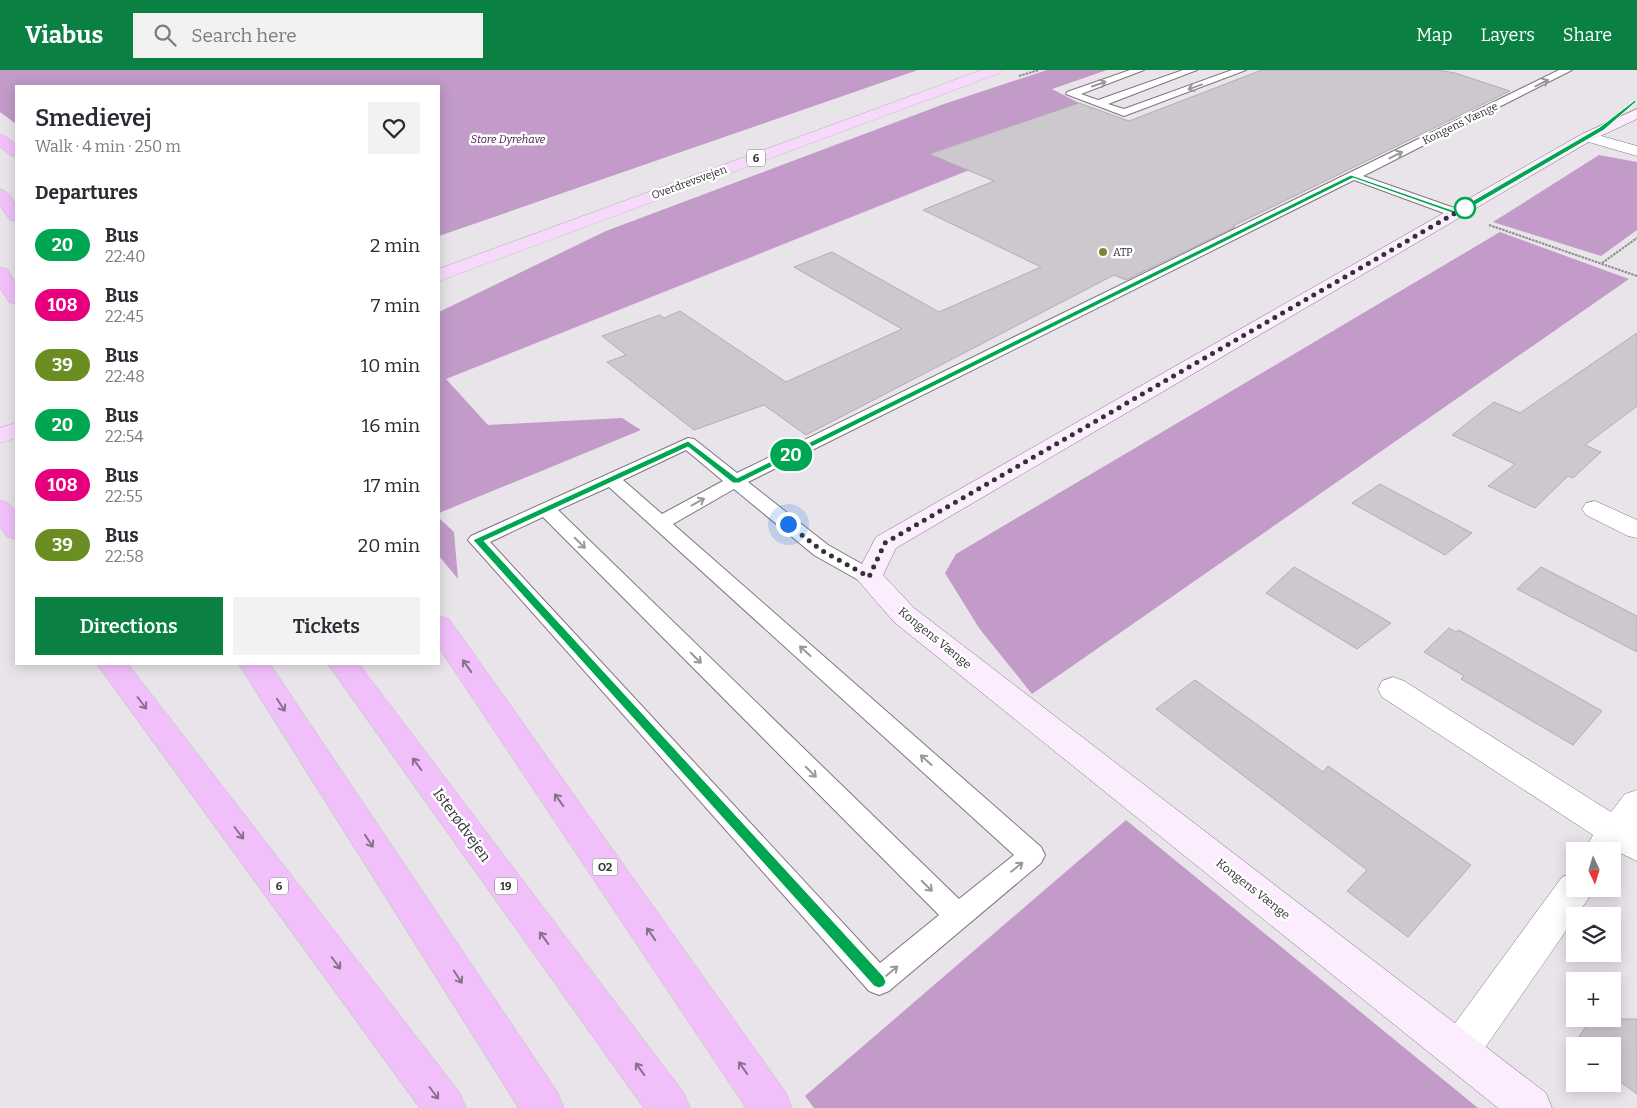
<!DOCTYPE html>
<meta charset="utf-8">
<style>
body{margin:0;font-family:Bitter,serif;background:#f2f2f3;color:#2b2b33;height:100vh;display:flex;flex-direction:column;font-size:19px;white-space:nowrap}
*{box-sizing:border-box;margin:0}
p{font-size:16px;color:#7c7c81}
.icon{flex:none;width:28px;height:28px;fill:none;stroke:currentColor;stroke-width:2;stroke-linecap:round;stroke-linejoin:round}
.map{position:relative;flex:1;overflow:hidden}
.sheet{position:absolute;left:15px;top:15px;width:425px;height:580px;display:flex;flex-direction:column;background:#fff;border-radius:0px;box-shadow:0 2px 12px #0003}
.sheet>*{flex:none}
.badge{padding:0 10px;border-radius:16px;font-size:18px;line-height:32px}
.needle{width:32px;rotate:176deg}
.controls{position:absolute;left:1566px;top:772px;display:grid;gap:10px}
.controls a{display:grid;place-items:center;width:55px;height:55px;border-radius:0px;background:#fff;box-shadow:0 2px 12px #0003;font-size:25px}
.you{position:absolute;width:25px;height:25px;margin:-12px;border:4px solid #fff;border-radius:50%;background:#1a73e8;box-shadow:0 0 0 8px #1a73e833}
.map>.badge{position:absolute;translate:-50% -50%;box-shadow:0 0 0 2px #fff}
h2{padding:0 20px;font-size:19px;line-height:45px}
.round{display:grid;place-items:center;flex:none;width:52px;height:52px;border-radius:0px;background:#f2f2f3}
.headline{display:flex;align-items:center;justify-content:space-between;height:85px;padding:0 20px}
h1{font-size:24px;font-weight:600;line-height:38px}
.action{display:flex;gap:10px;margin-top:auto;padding:10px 20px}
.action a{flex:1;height:58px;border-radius:0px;background:#0b8043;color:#fff;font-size:20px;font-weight:600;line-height:58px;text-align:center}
.action a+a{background:#f2f2f3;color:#2b2b33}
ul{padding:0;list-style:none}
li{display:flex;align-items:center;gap:15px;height:60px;padding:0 20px}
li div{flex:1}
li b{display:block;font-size:19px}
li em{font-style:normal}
li .badge{min-width:55px;font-weight:700;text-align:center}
header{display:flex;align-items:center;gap:30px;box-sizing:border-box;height:70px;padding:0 25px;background:#0b8043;color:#fff}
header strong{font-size:24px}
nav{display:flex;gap:28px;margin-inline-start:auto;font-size:18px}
.search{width:350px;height:45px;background:#f2f2f3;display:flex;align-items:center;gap:12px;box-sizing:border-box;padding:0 18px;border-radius:0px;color:#7c7c81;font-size:19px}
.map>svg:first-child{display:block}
.forest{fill:#c29bc9}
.building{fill:#cdc8ce;stroke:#b2adb2}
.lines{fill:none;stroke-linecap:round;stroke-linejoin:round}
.lane-casing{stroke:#7c777d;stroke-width:2}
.street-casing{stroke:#7c777d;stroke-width:1}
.secondary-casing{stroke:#7c777d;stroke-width:1}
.primary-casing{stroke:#c2c1c2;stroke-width:1}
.highway-casing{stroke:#c2c1c2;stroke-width:1}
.path{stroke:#8d898e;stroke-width:2;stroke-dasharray:2.5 1;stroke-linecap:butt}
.lane{fill:#fff;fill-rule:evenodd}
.street{fill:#fff;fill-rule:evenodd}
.secondary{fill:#fbecfe;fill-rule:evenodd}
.primary{fill:#f7d9fc;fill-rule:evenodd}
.highway{fill:#f1c0fa;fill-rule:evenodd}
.oneway{stroke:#99989a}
.oneway2{stroke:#88718d}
.line{fill:#00a651;stroke:#fff}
.walk{stroke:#333134;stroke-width:5;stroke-dasharray:0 9}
.stop-dot{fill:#fff;stroke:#00a651;stroke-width:2.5}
.poi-dot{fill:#81842e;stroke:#fff;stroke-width:2}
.labels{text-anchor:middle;stroke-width:5;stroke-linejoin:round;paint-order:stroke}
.far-street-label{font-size:11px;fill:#333134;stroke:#fff}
.far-park-label{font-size:11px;font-style:italic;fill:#43134c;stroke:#fff}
.shield{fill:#fff;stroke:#706f71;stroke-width:1}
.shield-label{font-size:11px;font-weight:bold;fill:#333134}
.far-poi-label{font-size:11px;fill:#333134;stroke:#fff;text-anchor:start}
.street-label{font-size:12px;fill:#333134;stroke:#fff}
.near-street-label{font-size:15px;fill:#333134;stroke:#fff}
</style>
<header>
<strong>Viabus</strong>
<div class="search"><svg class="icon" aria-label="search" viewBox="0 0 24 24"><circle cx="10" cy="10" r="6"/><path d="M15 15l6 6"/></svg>Search here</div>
<nav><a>Map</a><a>Layers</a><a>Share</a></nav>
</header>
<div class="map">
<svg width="1637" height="1038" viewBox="0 0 1637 1038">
<rect width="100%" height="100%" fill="#e9e4ea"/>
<path class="forest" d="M0,0H918L439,166V16H16V54L0,42Z
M1047,0H1107L1052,19L1081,34L1001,62L1032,75L446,309L488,355L622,348L641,360L439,443V242L606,161L944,34Z
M1599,85L1637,92V160L1601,186L1493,152Z
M1500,162L1629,209L1032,624L979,558L945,503L956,484Z
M439,448L454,462L458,509L439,486Z
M1126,750L1478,1038H814L805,1026Z"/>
<path class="building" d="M1262,0H1437L1455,3L1510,21L1233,156L1235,157L1126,210L1114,205L806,365L764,335L694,360L607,292L626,285L602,266L660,245L664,248L680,241L786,312L902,259L794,197L832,182L939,242L1041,197L923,140L994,111L929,84L1079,33L1129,51Z
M1637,263V336L1585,375L1601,382L1573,408L1568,406L1535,438L1488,416L1515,394L1452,365L1494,332L1520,343Z
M1380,414L1472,463L1445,485L1352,433Z
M1294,497L1391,553L1357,579L1266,523Z
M1541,497L1637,546V582L1517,519Z
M1449,558L1456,562L1459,560L1602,641L1573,675L1461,609L1464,606L1424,582Z
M1195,610L1323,702L1328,696L1471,795L1408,867L1347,821L1367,800L1156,639Z
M1591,949H1637V1024L1612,1006V976H1575V979L1572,977Z"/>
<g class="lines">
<g class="lane-casing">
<path id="lane" d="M1130,0H1144L1081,24L1098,30L1183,0H1197L1108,34L1124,39L1232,0H1246L1124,46L1066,24L1067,22Z
M1559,0H1572L1363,106L1460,140L1462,143L1460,146H1452L1354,110L748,412L828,475L876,502L879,507L876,512L869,514L862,512L814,485L734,419L673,454L1041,777L1045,785L1041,793L889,921L879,925L869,921L468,470L471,466L688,368L694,369L737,403ZM686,380L723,411L662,444L623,410ZM609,417L1014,785L959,829L558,440ZM543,447L939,845L880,893L490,472Z"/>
</g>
<g class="street-casing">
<path id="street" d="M1587,62L1637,76V86L1582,70L1579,67L1582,64Z
M1595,431L1637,450V468L1628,466L1586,445L1582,439L1586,433Z
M1393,607L1404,611L1611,742L1625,724L1637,720V791L1620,783L1612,792V781H1584L1593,765L1382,627L1378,619L1382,611Z
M1575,802V819H1592L1588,829L1473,995L1459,1001L1445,995L1439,981L1445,967L1562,807Z"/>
</g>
<g class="secondary-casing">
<path id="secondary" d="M1637,39V49L1592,70L896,478L883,505L914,538L1546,1023L1552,1038H1498L894,552L855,507L876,467L1582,64Z"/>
</g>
<g class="primary-casing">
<path id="primary" d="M982,0H1002L1000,3L439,211V199Z
M16,353V368L0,373V358Z"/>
</g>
<g class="highway-casing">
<path id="highway" d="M0,64L5,66L16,74V87L10,85L0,77Z
M0,119C15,123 16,138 16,151L10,150L0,136Z
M0,197L7,199L16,213V234L9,232L0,218Z
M0,430C21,435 16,452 16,469L7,467L0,457Z
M439,546L449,549L786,1023L792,1038H746L439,578Z
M97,594H128L460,1023L466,1038H420Z
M239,594H270L558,1023L564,1038H519Z
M328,594H359L684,1023L690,1038H644Z"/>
</g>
<path class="path" d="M1019,6L1039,0
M1489,155L1637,206
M1602,193L1637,168"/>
<use href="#lane" class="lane"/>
<use href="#street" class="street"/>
<use href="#secondary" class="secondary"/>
<use href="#primary" class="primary"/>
<use href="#highway" class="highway"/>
</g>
<defs><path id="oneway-shaft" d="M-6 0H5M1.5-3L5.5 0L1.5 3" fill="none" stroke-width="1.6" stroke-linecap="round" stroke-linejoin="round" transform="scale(1.25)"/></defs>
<g class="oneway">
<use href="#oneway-shaft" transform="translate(1542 13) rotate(-26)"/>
<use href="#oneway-shaft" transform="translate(1099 14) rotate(-19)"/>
<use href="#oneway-shaft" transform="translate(1195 17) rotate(160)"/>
<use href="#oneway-shaft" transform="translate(1396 85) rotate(-26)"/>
<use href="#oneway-shaft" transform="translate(698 432) rotate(-29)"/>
<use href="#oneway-shaft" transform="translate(580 473) rotate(45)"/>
<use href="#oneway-shaft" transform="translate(805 581) rotate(-138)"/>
<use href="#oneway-shaft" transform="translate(696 588) rotate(45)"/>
<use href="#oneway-shaft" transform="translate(926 690) rotate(-138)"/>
<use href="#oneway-shaft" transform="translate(811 702) rotate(45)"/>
<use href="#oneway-shaft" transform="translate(1017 797) rotate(-39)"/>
<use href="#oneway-shaft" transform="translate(927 816) rotate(45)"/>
<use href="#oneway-shaft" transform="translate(892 901) rotate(-40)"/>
</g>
<g class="oneway2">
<use href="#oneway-shaft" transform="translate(467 596) rotate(-125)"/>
<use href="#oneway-shaft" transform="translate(142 633) rotate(53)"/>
<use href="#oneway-shaft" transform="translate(281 635) rotate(57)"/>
<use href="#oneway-shaft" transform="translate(417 694) rotate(-126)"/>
<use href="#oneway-shaft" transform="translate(559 730) rotate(-125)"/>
<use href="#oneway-shaft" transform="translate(239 763) rotate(53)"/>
<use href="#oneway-shaft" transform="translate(369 771) rotate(57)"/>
<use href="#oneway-shaft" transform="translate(651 864) rotate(-125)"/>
<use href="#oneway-shaft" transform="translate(544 868) rotate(-126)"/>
<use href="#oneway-shaft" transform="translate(336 893) rotate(53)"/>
<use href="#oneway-shaft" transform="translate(458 907) rotate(57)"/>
<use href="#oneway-shaft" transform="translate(743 998) rotate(-125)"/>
<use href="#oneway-shaft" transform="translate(640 999) rotate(-126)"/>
<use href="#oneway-shaft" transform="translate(434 1023) rotate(53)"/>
</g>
<path class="line" d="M1635,30L1637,31L1604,60L1458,145L1353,108L739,413H733L688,377L484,471L884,907L886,912L884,916L879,918L874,916L473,470L688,371L737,408L1351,105L1455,141L1600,57Z"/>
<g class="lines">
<path class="walk" d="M788,454L821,480L869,507L885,473L1471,134L1465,138"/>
</g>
<circle class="stop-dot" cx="1465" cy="138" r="10"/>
<circle class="poi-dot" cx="1103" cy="182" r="5"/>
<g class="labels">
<g class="far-street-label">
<text transform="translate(1460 53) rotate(-26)" y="4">Kongens Vænge</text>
<text transform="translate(689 112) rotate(-20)" y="4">Overdrevsvejen</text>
</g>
<g class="far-park-label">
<text x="508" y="73">Store Dyrehave</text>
</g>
<g class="shield">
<rect x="747" y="79.5" width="18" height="17" rx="4"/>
<rect x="592.5" y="788.5" width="25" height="17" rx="4"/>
<rect x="270" y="807.5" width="18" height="17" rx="4"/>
<rect x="495" y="807.5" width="22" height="17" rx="4"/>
</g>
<g class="shield-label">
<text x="756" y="92">6</text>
<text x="605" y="801">O2</text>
<text x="279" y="820">6</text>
<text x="506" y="820">19</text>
</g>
<g class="far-poi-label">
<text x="1113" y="186">ATP</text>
</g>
<g class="street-label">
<text transform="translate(935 568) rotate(39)" y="4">Kongens Vænge</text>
<text transform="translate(1253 819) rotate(38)" y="4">Kongens Vænge</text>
</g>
<g class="near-street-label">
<text transform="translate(462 755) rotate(54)" y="5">Isterødvejen</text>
</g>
</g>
</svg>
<div class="controls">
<a><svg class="needle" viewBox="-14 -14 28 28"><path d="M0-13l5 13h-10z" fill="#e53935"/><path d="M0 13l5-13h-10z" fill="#7c7c81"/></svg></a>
<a><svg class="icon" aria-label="layers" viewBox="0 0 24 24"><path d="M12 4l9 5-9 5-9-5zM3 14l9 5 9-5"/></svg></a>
<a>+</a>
<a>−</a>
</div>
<div class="you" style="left:788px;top:454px"></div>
<b class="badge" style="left:791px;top:385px;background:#00a651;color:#fff">20</b>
<section class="sheet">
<div class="headline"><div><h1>Smedievej</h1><p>Walk · 4 min · 250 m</p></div><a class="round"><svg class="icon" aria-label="heart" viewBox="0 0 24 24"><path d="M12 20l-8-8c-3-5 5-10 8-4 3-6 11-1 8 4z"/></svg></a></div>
<h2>Departures</h2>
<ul>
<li><span class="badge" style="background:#00a651;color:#fff">20</span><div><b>Bus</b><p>22:40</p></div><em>2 min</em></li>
<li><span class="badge" style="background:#e6007e;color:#fff">108</span><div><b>Bus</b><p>22:45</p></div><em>7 min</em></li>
<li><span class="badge" style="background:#6b8e23;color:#fff">39</span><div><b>Bus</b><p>22:48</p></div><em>10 min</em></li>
<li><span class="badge" style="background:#00a651;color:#fff">20</span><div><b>Bus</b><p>22:54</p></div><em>16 min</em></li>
<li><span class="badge" style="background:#e6007e;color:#fff">108</span><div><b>Bus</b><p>22:55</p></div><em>17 min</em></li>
<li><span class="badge" style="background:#6b8e23;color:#fff">39</span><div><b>Bus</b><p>22:58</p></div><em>20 min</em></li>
</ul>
<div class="action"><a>Directions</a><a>Tickets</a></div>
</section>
</div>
